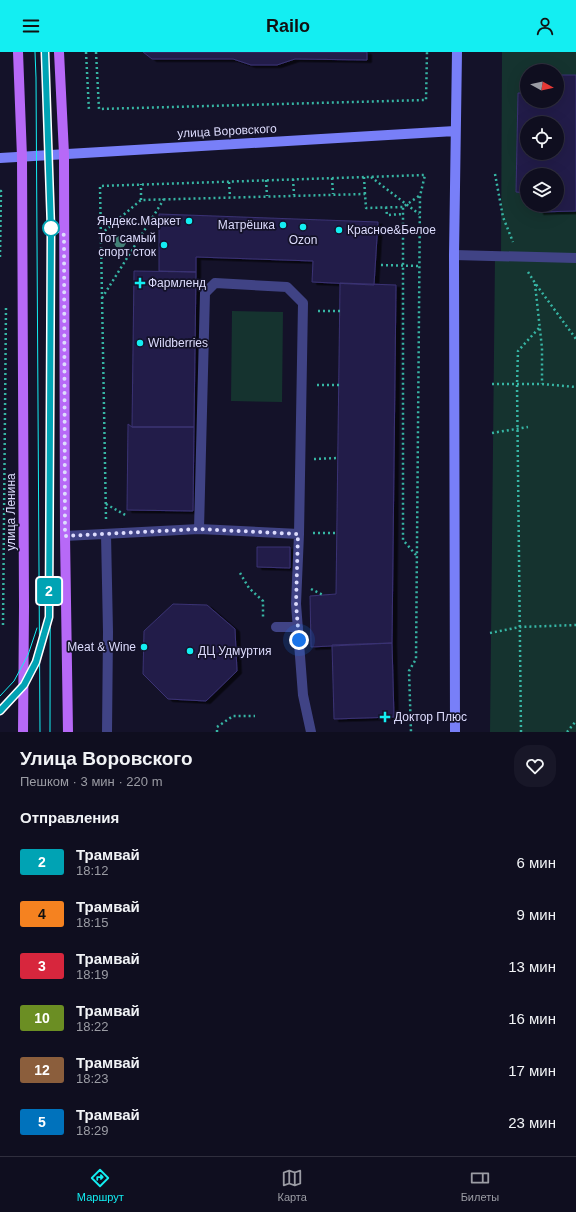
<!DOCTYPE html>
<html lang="ru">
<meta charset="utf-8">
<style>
body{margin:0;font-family:Helvetica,sans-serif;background:#181728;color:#f1f3f6;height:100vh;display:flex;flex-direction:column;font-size:15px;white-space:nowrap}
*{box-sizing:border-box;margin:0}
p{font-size:13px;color:#9b9ca4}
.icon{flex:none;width:22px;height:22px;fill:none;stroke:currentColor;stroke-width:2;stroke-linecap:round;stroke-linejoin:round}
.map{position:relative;height:680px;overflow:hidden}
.sheet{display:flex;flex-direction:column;background:#0f0e1f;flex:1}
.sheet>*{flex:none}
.badge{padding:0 8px;border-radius:3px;font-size:14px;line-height:26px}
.needle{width:26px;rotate:98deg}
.tools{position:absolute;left:520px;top:12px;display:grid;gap:8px}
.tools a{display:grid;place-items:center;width:44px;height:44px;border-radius:50%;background:#0f0e1f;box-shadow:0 4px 16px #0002,0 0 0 1px #2f2e3d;font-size:20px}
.you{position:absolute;width:20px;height:20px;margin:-10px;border:3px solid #fff;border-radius:50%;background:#1a73e8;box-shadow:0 0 0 6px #1a73e833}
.map>.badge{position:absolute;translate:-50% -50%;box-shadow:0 0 0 2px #fff}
h2{padding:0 20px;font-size:15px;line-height:36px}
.round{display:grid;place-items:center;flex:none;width:42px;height:42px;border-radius:16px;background:#181728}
.overview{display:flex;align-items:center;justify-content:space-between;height:68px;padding:0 20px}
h1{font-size:19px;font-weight:700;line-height:30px}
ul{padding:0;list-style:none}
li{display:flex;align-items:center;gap:12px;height:52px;padding:0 20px}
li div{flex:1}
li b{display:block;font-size:15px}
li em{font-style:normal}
li .badge{min-width:44px;font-weight:700;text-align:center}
header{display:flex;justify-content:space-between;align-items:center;height:52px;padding:0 20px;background:#13eef2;color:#111;font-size:18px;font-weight:700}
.menu{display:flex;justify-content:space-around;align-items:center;height:56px;border-top:1px solid #2f2e3d;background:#0f0e1f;font-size:11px;color:#9b9ca4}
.menu a{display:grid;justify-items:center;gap:2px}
.menu .on{color:#13eef2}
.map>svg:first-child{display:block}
.green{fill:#15332f;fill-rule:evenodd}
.building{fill:#241f49;stroke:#3a3274;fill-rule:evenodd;filter:url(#shadow)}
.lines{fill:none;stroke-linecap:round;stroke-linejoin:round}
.path{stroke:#37b5a4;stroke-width:2.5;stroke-dasharray:2 3;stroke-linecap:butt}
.service{stroke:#404385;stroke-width:10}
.secondary{stroke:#787ff8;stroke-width:10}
.primary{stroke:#b769f7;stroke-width:10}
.tram{stroke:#13eef2;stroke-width:1}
.tree{fill:#438177}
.line-casing{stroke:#fff;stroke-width:9}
.line{stroke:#00a3b4;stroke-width:6}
.walk{stroke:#dddcfd;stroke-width:4;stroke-dasharray:0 7.2}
.poi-dot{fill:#13eef2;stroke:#141229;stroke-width:1.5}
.stop-dot{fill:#fff;stroke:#00a3b4;stroke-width:2}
.labels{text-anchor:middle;stroke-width:3.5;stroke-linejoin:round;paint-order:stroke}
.street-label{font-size:12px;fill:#dddcfd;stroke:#141229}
.poi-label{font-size:12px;fill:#dddcfd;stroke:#141229;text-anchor:start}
</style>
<header><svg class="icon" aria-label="menu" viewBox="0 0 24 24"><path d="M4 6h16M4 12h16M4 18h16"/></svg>Railo<svg class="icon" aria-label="person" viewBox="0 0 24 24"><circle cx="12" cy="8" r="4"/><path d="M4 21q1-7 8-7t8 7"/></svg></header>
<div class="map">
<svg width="576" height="680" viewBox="0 0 576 680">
<defs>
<filter id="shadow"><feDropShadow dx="4.5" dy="2.5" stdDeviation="0" flood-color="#0009"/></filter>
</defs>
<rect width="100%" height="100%" fill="#141229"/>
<path class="green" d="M502,0H576V680H490L495,204H501ZM527,19H557V49H527ZM527,71H557V101H527ZM527,123H557V153H527Z
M232,259L283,260L282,350L231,349Z"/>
<path class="building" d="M143,0H367V8L295,7L277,13H251L233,7H152Z
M557,23H576V159L539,160V153H557V123H527V141L516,140L518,41H527V49H557ZM527,71H557V101H527Z
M159,162L378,170L374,233L312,230L313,209L196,205V220L159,219Z
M134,219L196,220L194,375H132Z
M340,231L396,233L392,591L311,595L310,544L336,542Z
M128,372L132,375H194L193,459L127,458Z
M257,495H290V516L257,515Z
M173,552L207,553L235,577L237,619L206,649L168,647L143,622L144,579Z
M392,591L394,665L334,667L332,593Z"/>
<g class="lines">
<path class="path" d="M86,0L89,59
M96,0L99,57L426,48L427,0
M495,122L503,165L513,190
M364,125L365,142
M371,125L419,162
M332,126L333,142
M293,127L294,143
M266,128L267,144
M229,130L230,145
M0,139H1L0,205
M141,148V132
M386,155L387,163L403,162
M101,182L141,148L365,142L366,156L403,155
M381,213L419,214
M528,220L535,231L576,287
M535,232L542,296V332
M102,246L164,147
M318,259H340
M492,332H542L576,335
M317,333H339
M492,381L528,375
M314,407L338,406
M106,452L127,464
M106,467L100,134L425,123L420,144L416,607L409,619L411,680
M313,481H337
M416,503L403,488V155L419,144
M240,521L249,536L263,549V566
M311,537L323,543
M3,573L6,255
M490,581L520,575L576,573
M217,680V675L233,664H255
M521,680L517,332L518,299L539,276
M567,680L576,669"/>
<path class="service" d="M454,203L576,206
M199,477L299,482
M106,482L108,580L107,680
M65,484L199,477L205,241L215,231L287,235L303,251L299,482L296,552L303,643L311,680
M276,575H298"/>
<path class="secondary" d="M0,106L455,79
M455,680L454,203L457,0"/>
<path class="primary" d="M18,0L22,105L24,554L23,680
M59,0L64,102L65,484L68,680"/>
<path class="tram" d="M35,0L36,26L40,680
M45,0L51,176L50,680
M0,644L14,629L28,603L37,576
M0,659L24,633L38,604"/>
</g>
<circle class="tree" cx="120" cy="190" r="6"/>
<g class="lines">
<g class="line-casing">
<path id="line" d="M0,659L24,633L36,610L49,565L51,176L45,0"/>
</g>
<use href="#line" class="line"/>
<path class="walk" d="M51,176L64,183L65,484L199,477L298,482L296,552L299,588"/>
</g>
<g class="poi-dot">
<circle cx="189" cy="169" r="4"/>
<circle cx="283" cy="173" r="4"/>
<circle cx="303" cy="175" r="4"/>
<circle cx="339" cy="178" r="4"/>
<circle cx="164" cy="193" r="4"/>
<path d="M138 225h4v4h4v4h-4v4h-4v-4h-4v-4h4z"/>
<circle cx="140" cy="291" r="4"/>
<circle cx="144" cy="595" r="4"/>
<circle cx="190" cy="599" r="4"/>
<path d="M383 659h4v4h4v4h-4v4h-4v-4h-4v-4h4z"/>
</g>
<circle class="stop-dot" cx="51" cy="176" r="8"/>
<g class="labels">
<g class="street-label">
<text transform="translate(227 79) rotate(-3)" y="4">улица Воровского</text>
<text transform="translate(11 460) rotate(-90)" y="4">улица Ленина</text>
</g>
<g class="poi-label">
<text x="181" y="173" text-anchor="end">Яндекс.Маркет</text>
<text x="275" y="177" text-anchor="end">Матрёшка</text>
<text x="347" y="182">Красное&amp;Белое</text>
<text x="156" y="190" text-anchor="end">Тот самый<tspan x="156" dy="14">спорт сток</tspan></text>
<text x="303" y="192" text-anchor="middle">Ozon</text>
<text x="148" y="235">Фармленд</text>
<text x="148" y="295">Wildberries</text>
<text x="136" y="599" text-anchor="end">Meat &amp; Wine</text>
<text x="198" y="603">ДЦ Удмуртия</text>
<text x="394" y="669">Доктор Плюс</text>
</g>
</g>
</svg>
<div class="tools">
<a><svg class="needle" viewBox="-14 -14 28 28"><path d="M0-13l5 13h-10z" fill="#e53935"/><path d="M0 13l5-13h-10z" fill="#9b9ca4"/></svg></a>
<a><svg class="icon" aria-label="locate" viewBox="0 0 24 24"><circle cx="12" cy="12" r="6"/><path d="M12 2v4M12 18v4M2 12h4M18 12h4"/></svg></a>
<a><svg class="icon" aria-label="layers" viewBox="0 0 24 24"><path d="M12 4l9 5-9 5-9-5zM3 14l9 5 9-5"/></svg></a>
</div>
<div class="you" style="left:299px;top:588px"></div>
<b class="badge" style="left:49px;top:539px;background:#00a3b4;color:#fff">2</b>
</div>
<section class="sheet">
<div class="overview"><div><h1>Улица Воровского</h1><p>Пешком · 3 мин · 220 m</p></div><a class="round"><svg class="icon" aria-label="heart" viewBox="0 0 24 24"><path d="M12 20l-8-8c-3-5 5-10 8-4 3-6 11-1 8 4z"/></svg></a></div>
<h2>Отправления</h2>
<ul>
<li><span class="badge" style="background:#00a3b4;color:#fff">2</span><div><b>Трамвай</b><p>18:12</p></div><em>6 мин</em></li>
<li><span class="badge" style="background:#f58220;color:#111">4</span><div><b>Трамвай</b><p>18:15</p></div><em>9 мин</em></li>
<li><span class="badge" style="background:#d7263d;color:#fff">3</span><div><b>Трамвай</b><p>18:19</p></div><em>13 мин</em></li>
<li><span class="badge" style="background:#6b8e23;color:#fff">10</span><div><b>Трамвай</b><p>18:22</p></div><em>16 мин</em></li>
<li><span class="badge" style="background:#8b5e3c;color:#fff">12</span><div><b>Трамвай</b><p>18:23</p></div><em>17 мин</em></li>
<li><span class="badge" style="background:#0072bc;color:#fff">5</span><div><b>Трамвай</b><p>18:29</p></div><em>23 мин</em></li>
</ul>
</section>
<nav class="menu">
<a class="on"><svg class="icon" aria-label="directions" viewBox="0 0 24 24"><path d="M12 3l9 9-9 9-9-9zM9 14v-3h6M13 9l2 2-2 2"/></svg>Маршрут</a>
<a><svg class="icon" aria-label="map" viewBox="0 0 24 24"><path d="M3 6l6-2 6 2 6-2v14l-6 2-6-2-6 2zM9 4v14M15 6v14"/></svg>Карта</a>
<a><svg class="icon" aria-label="tickets" viewBox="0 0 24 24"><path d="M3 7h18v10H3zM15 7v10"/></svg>Билеты</a>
</nav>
